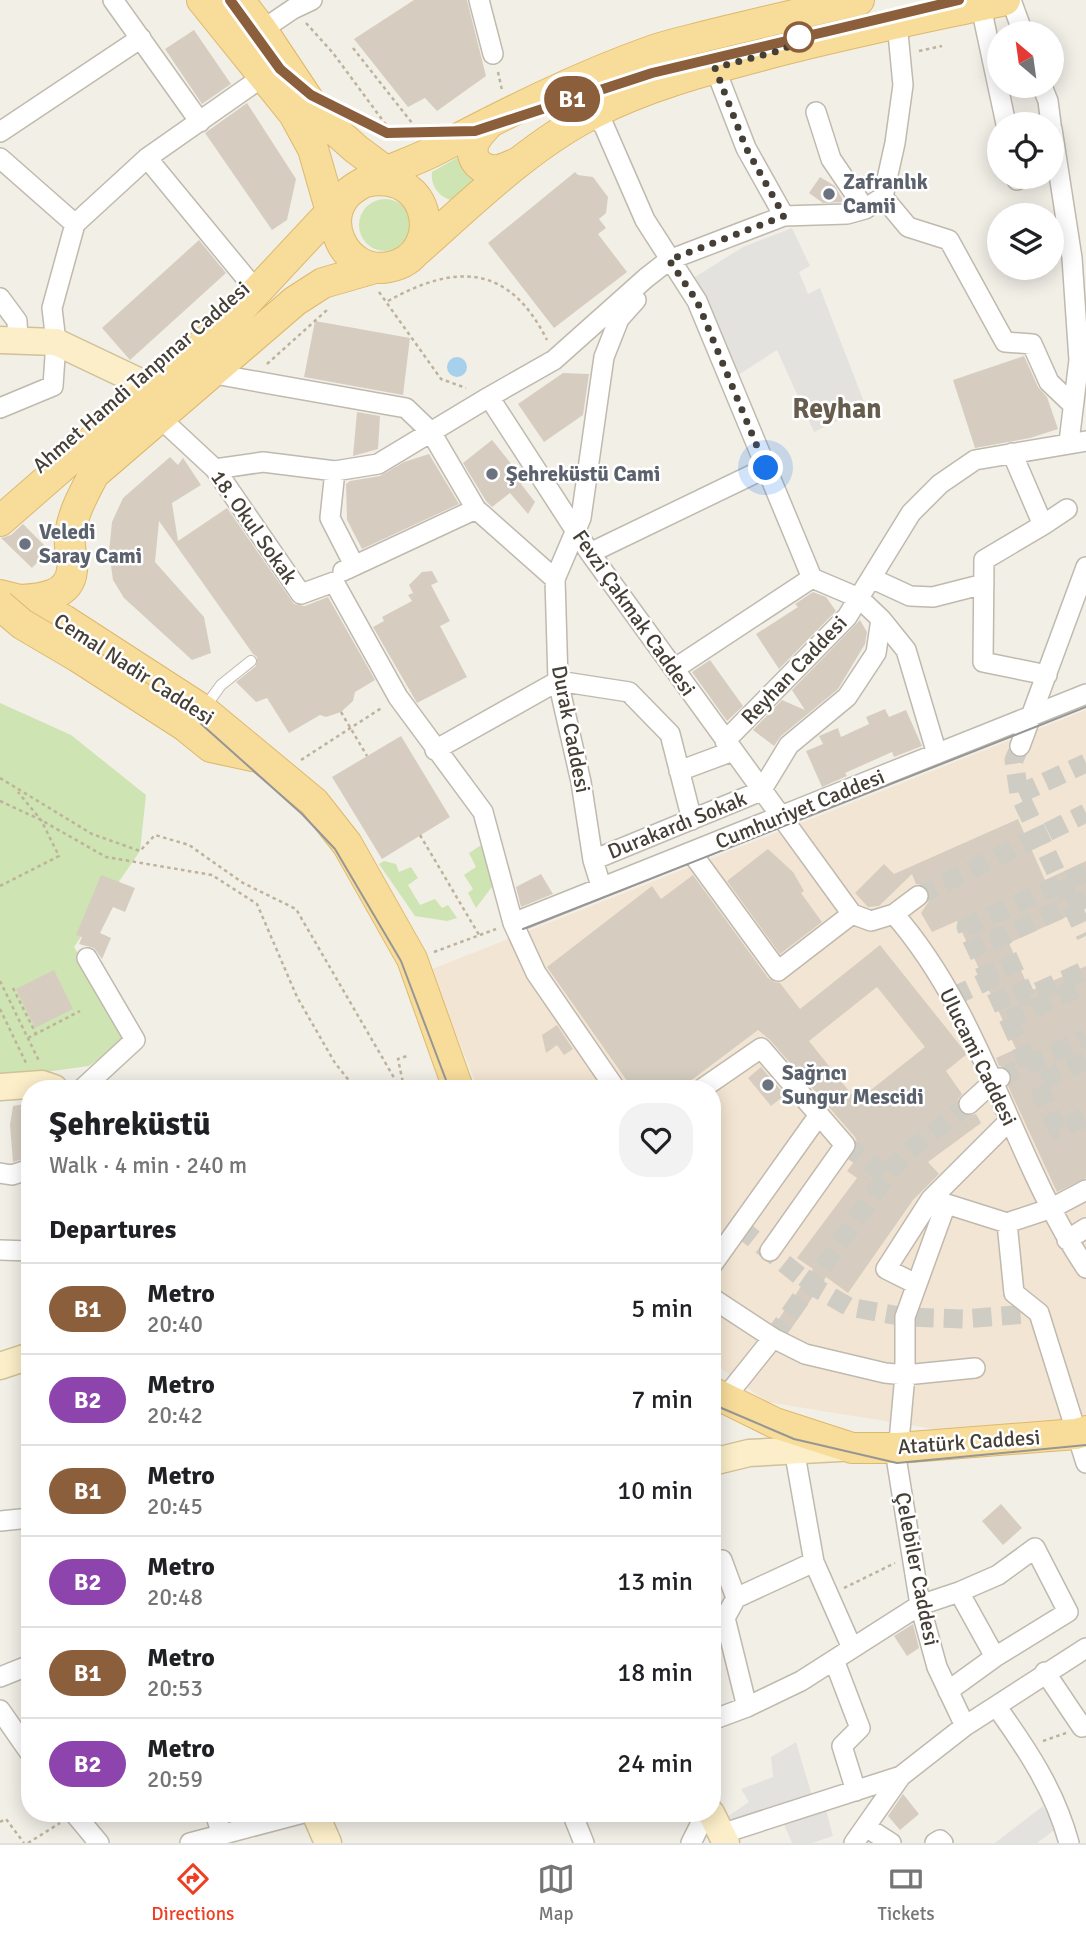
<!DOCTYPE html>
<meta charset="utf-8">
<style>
body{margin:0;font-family:Signika,sans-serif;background:#f2f2f2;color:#202124;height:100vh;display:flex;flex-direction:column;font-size:26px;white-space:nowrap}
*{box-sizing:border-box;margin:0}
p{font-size:23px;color:#757577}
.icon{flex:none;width:38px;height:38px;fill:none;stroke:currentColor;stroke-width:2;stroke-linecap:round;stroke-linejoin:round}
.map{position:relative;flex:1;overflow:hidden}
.side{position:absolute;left:21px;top:1080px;width:700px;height:742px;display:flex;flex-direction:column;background:#fff;border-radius:28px;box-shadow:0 4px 18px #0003}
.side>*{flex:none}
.badge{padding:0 14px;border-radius:23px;font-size:24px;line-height:46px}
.needle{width:46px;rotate:331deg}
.buttons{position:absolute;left:987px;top:21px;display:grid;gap:14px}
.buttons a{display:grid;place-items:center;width:77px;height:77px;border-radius:50%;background:#fff;box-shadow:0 4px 18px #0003;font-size:35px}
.you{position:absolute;width:35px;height:35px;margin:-18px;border:5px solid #fff;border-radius:50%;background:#1a73e8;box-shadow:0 0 0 10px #1a73e833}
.map>.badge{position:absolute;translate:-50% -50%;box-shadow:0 0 0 4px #fff}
h2{padding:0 28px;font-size:26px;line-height:63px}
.round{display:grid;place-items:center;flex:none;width:74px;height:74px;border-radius:28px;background:#f2f2f2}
.head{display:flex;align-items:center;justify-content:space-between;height:119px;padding:0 28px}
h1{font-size:33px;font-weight:800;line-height:52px}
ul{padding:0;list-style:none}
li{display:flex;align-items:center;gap:21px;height:91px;padding:0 28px;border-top:2px solid #e0e0e0}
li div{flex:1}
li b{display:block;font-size:26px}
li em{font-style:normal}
li .badge{min-width:77px;font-weight:700;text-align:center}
.tabs{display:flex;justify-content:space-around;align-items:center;height:98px;border-top:2px solid #e0e0e0;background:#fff;font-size:19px;color:#757577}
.tabs a{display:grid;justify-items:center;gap:4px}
.tabs .current{color:#ed3f23}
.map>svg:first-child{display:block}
.commercial{fill:#f3e5d3}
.green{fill:#cee4b2}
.parking{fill:#e4e2df}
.water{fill:#a6d0ec}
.building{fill:#d6cdc0;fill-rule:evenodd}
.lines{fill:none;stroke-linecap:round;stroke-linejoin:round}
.street-tunnel{stroke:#cfccc4;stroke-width:19;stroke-dasharray:19 10;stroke-linecap:butt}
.lane-casing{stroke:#c0b9ad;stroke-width:12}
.street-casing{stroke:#c0b9ad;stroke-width:22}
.secondary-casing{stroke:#d0c199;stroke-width:29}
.primary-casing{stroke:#ddb96b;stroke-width:32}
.path{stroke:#beb29c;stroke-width:2.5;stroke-dasharray:3.5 3.5;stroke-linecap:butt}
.lane{stroke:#fff;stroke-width:10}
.street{stroke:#fff;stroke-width:19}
.secondary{stroke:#fbeec8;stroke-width:26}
.primary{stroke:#f8dc9a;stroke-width:30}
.tram{stroke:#969696;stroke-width:2}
.primary-bridge-casing{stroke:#ddb96b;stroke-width:32;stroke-linecap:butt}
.primary-bridge{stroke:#f8dc9a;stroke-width:30}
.line-casing{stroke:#fff;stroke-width:16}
.line{stroke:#8b5e3c;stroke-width:10}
.walk{stroke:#453f36;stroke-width:7;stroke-dasharray:0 12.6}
.stop-dot{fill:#fff;stroke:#8b5e3c;stroke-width:3.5}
.worship-dot{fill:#6b7280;stroke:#fff;stroke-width:2.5}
.labels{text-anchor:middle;stroke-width:5;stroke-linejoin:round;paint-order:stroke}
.worship-label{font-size:21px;font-weight:bold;fill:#5b616d;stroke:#fff;text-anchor:start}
.street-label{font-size:21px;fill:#453f36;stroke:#fff}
.district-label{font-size:28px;font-weight:bold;fill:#675d4e;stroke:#fff}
</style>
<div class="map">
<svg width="1086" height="1843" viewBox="0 0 1086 1843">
<rect width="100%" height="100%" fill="#f2efe7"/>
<path class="commercial" d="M1086,710V1420L934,1429L767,1402L712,1362V1088H478L430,970Z"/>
<path class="green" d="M458,157L462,159C462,174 471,172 477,183L455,201C440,199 430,186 432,172Z
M359 225a26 26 0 1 1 52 0a26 26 0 1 1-52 0Z
M0,703L71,735L146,795L140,851L74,947L130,1036L89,1066L0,1078Z
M483,844L494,884L476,908L468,893L473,889L464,875L476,867L469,853Z
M384,861L396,864L399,872L411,867L418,878L408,885L420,905L435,899L442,908L448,905L457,918L447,921L415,916L379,864Z"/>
<path class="parking" d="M792,228L810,266L799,272L808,294L820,288L866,407L814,432L777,350L737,376L692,279L743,247Z
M796,1742L813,1799L728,1824L727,1817L749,1802L741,1789L773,1777L771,1757Z
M825,1806L833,1836L812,1843H792L782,1820Z
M1043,1806L1057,1828L1037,1843H995Z"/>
<path class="water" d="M447 367a10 10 0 1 1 20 0a10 10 0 1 1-20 0Z"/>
<path class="building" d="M414,0H467L486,76L437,111L425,98L408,107L354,39Z
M194,30L231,84L202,104L165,49Z
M247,103L296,179L287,220L272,230L205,133Z
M575,172L578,175L593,177L608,197L606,213L599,219L606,228L598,234L627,272L554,328L488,243Z
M820,177L835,186L844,202L823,203L809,193Z
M199,240L226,273L130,360L102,328Z
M315,321L410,338L403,395L304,377Z
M1024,356L1038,387L1047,397L1058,429L1030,438L975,448L953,380Z
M563,373L589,374L583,415L544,442L518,404Z
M357,412L380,416L378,449L353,456Z
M492,440L525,481L521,484L535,502L528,514L510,493L492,507L486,501L463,463Z
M429,454L459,504L362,549L347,520L346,484L350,481L380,476L404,462Z
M170,457L178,465L183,458L201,485L172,503L178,541L227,508L294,604L305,606L328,597L375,680L355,692L353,701L341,712L326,717L320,715L289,733L267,698L256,702L236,682L256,666L257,657L253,654L159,521L155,562L204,617L211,653L192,660L124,598L113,580L109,552L112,522L123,498Z
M23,524L49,550L32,568L1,538L11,535Z
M432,571L438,582L431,585L450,621L440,626L467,677L417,703L373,627L384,621L382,617L412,601L408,595L413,593L409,585L422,572Z
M813,592L826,597L836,611L779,669L756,634L798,607L795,604Z
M860,620L867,632L865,644L838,689L781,736L774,746L753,730L782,700L805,710L792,690Z
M710,660L743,706L727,721L692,672Z
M885,709L889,717L906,710L922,746L894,757L892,752L845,773L847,776L822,787L806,751L823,744L819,736L838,728L841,737L869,724L866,717Z
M401,736L450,817L382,859L332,777Z
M1018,819L1045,880L1086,861V908L1009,943L1030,991L1086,966V1178L1057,1192L1008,1086L1012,1079L1011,1073L1006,1067L999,1066L996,1058L1016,1049L957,921L932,932L921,913L929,901L930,894L923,885L916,884L912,874L879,906L868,907L855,893L884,864L894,874Z
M768,849L793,872L804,891L801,893L822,922L780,954L727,881Z
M541,874L553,894L521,907L516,887Z
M101,875L135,888L125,912L113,907L100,933L111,938L102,959L94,948L79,944L82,937L76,935Z
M693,875L768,978L774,982L780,983L800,1009L880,945L967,1054L946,1071L962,1094L957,1101L960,1112L966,1116L976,1114L981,1123L928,1162L939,1174L913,1200L848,1293L826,1277L791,1329L778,1320L813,1269L797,1258L857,1178L847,1171L859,1155L856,1151L857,1142L855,1137L770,1040L758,1030L681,1088H632L547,967L652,886L661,899ZM877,987L925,1047L857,1101L809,1041Z
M54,970L73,1009L35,1028L16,989Z
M557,1025L573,1049L564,1055L557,1045L546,1053L542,1035Z
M761,1067L785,1095L771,1106L748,1078Z
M30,1103V1157L13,1162L10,1125L13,1106Z
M1001,1504L1022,1528L1003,1545L982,1521Z
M913,1624L919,1648L907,1656L894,1636Z
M903,1794L919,1814L900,1830L888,1816Z"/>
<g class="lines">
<path class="street-tunnel" d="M1020,746L1014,760L1019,794L1086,936
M1019,794L1086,763
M1086,872L966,927L1009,1020L1086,984
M918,896L1086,813
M1086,898L999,937L1026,997L1086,970
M952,997L1000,975
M1009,1020L1029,1065
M1086,1060L1037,1083L1058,1130L1086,1117
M1000,1078L1086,1038
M845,1145L887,1175
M739,1227L811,1285L849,1307L905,1317L963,1319L1039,1313
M773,1338L887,1175L908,1151L969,1104"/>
<g class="lane-casing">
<path id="lane" d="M205,707L221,685L251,661"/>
</g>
<g class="street-casing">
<path id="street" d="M113,0L200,122
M479,0L493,54
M1011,0L1023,33
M984,21L1006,124
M262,30L293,9L312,0
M715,68L746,148L784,216
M1042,86L1048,101L1051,124
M816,112L831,159L865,209
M592,114L604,126L645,220L697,301L812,578L859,598L881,619L906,650L937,754
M1052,129L1072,258L1079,360L1069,442
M0,132L141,38
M0,158L75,224
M147,158L250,283
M1017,177V180
M883,197L895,143L903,85L897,23
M0,298L17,321L18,340
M209,373L406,408L431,432L476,509L555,579
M1073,405L1049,382L1032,344L1005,342L949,240L908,227L883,197L865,209L847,214L784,216L669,260L646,278L554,360L489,397L590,553L852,914L871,921L894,914C984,1017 1011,1156 1086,1268
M0,408L53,386L56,342L52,308L75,224L147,158L264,76
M159,417L215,469L301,594L334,582L398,697L483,812L513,923L536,973L615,1088
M1012,453L1043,525
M215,469L263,462L335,471
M590,553L766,468
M354,565L330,518L335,471L378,464L489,397
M343,571L476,509
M871,578L910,596L933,597L984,584
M674,669L812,578
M1047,675L983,662L984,560L1043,525L1067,509
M725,741L847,617L911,513L940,484L975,460L1086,441
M1020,746L1086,567
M435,750L558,681L629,692L670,734L692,820
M679,771L733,751
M691,852L778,971L852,914
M593,860L761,791L789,745L847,697L876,653L881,619
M601,886L593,860L581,782L558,681L555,579L581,518L604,357L619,319L636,300
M894,914L918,896
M513,923L1086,694
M83,1088L135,1040L87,958
M703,1088L761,1048L845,1145L770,1251
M969,1104L993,1082L1000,1078
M0,1173L12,1175L30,1169
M931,1199L1007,1223L1014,1293L1039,1313L1086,1463
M946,1204L905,1317V1375L897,1463L920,1605L937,1667L965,1726
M1007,1223L1052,1208L1086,1190
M1067,1240L1086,1228
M0,1250L30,1251
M712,1265L819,1115
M916,1284L886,1269L931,1199L1010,1120
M712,1298L773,1338L805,1354L885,1373L905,1375L975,1368
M725,1398L773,1338
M794,1449L814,1562L852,1648
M0,1521L30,1518
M722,1560L736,1598L725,1618L747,1707
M736,1598L814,1562
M834,1660L860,1728L842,1746L856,1791
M1045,1672L1082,1727L1086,1725
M0,1677L30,1665
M948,1691L995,1657
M996,1706C1027,1749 1055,1791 1069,1843
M0,1710L30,1753
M712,1720L747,1707L801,1681L920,1605L959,1592L998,1575L1035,1548L1068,1612L995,1657L959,1592
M74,1813L99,1843
M215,1813L222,1835
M572,1813L584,1843
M866,1827L891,1843
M721,1834L901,1776
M190,1843L303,1813
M691,1843L706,1813
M854,1843L901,1776L965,1726L1086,1648
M935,1843L940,1840L943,1843"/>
</g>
<g class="secondary-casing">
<path id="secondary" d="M0,340L56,342L136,380
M0,1087L42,1084L54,1088
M0,1366L30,1356
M712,1462L749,1453L839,1448
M315,1813L328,1843
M711,1813L726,1843"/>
</g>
<g class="primary-casing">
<path id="primary" d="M202,0L294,114L313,149L336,229
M239,0L262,30L320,117L356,149L399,181
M490,122C484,129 475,137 473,146C470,161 483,172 498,170C505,169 512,165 519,162
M365,182C434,167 445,257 389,267C343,276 315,212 356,187C379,172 408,164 432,152C505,114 577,77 654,50C672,44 691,40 710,35C760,23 809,11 859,0
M418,250C471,203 530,145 594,113C647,86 703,71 760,56C841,34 923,18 1005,0
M0,521L229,321L342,200
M0,595L20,600L64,620L203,710L314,802L347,844L412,959L458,1088
M20,600C41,599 70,596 72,570C74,559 68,547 70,536C72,514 84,493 94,474L295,301L323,283L375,268
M185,726L211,747L253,756
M712,1392L775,1423L852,1448H898L1076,1434L1086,1431"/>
</g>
<path class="path" d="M306,23L333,53L395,137
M353,48L416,128
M919,51L942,46
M498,72L502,90
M379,292L441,379L466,388
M388,301C456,263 509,264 547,340
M267,364L327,310
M341,712L367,756
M301,760L383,707
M0,778L92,834L140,851L155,835L189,845L243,883L296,909L400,1088
M0,801L41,820L106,857L212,875L257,904L297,997L335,1063L355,1088
M420,835L479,935
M0,886L59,856L41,820L18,792
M434,952L496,929
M0,981L39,1061
M13,988L36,1034
M0,1009L27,1065
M28,1038L80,1011
M404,1088L398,1059L407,1056
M844,1588L895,1563
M1043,1741L1066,1733
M0,1822L6,1819L24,1843
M28,1843L60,1823"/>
<use href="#lane" class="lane"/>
<use href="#street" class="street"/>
<use href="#secondary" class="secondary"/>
<use href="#primary" class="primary"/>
<path class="tram" d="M0,610L57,628L190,714L302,814L335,849L401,961L449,1088
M523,929L1086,707
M712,1404L794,1439L897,1463L1086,1445"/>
<g class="primary-bridge-casing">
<path id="primary-bridge" d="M0,605L22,624L78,657L185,726"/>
</g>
<use href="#primary-bridge" class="primary-bridge"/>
</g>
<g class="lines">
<g class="line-casing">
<path id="line" d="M230,0L280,69L311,95L387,133L475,131L652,73L959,0"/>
</g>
<use href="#line" class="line"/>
<path class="walk" d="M766,468L697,301L669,260L784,216L746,148L715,68L785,49L799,37"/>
</g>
<circle class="stop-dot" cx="799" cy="37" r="14"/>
<g class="worship-dot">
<circle cx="829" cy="194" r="7"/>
<circle cx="492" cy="474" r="7"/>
<circle cx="25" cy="544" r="7"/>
<circle cx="768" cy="1085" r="7"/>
</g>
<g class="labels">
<g class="worship-label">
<text x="843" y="189">Zafranlık<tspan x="843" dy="24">Camii</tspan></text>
<text x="506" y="481">Şehreküstü Cami</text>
<text x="39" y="539">Veledi<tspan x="39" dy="24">Saray Cami</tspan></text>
<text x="782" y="1080">Sağrıcı<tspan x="782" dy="24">Sungur Mescidi</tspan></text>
</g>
<g class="street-label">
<text transform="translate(141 377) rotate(-41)" y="7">Ahmet Hamdi Tanpınar Caddesi</text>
<text transform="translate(254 527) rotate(55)" y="7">18. Okul Sokak</text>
<text transform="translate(634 613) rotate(55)" y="7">Fevzi Çakmak Caddesi</text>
<text transform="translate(134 669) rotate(33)" y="7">Cemal Nadir Caddesi</text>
<text transform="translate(794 670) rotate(-46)" y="7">Reyhan Caddesi</text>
<text transform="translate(571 729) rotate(79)" y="7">Durak Caddesi</text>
<text transform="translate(800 809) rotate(-22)" y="7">Cumhuriyet Caddesi</text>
<text transform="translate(677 825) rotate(-22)" y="7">Durakardı Sokak</text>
<text transform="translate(978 1057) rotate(64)" y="7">Ulucami Caddesi</text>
<text transform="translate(969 1442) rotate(-4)" y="7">Atatürk Caddesi</text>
<text transform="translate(917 1569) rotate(79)" y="7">Çelebiler Caddesi</text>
</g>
<g class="district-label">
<text x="837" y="418">Reyhan</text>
</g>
</g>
</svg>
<div class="buttons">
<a><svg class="needle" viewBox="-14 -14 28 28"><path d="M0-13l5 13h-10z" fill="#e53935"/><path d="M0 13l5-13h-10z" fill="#757577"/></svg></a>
<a><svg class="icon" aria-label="locate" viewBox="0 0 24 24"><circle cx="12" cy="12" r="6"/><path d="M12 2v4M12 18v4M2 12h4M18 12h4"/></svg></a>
<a><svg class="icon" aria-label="layers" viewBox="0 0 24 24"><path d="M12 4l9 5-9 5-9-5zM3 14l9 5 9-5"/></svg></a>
</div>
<div class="you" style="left:766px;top:468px"></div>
<b class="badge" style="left:572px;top:99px;background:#8b5e3c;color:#fff">B1</b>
<section class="side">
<div class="head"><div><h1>Şehreküstü</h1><p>Walk · 4 min · 240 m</p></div><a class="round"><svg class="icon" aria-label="heart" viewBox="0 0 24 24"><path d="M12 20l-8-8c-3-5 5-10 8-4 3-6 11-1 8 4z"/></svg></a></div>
<h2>Departures</h2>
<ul>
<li><span class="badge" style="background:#8b5e3c;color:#fff">B1</span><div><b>Metro</b><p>20:40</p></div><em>5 min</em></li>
<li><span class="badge" style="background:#8e44ad;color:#fff">B2</span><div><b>Metro</b><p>20:42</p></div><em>7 min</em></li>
<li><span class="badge" style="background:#8b5e3c;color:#fff">B1</span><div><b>Metro</b><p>20:45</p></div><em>10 min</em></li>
<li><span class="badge" style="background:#8e44ad;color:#fff">B2</span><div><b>Metro</b><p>20:48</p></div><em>13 min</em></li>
<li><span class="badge" style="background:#8b5e3c;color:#fff">B1</span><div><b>Metro</b><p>20:53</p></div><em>18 min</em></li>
<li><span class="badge" style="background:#8e44ad;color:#fff">B2</span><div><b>Metro</b><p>20:59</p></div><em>24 min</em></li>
</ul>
</section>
</div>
<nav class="tabs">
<a class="current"><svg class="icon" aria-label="directions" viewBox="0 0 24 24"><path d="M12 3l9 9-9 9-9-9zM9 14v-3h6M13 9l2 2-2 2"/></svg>Directions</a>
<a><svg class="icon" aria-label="map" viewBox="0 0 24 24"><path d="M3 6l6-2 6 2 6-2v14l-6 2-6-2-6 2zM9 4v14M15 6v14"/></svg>Map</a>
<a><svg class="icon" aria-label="tickets" viewBox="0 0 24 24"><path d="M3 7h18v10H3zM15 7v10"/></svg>Tickets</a>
</nav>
